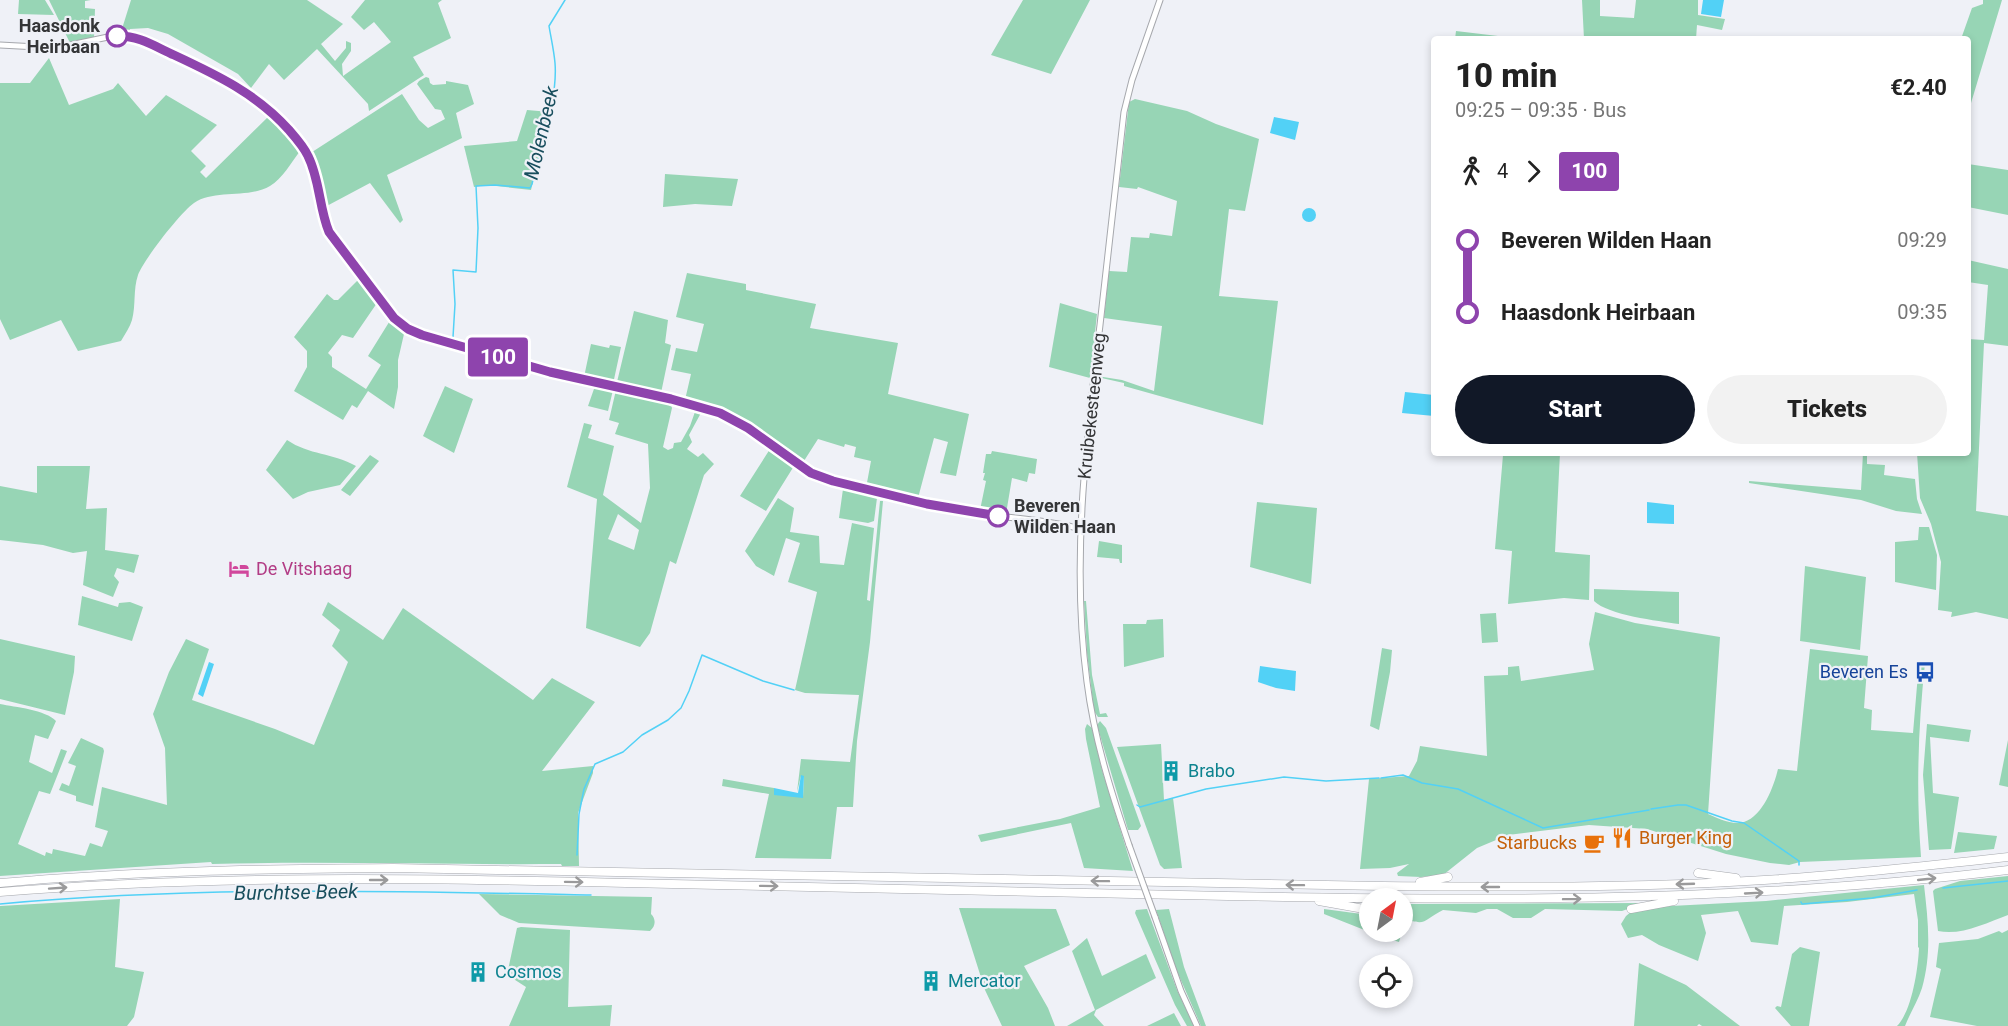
<!DOCTYPE html>
<meta charset="utf-8">
<style>
body{margin:0;font-family:Roboto,sans-serif;background:#f2f2f2;color:#222;height:100vh;display:flex;flex-direction:column;font-size:22px;white-space:nowrap}
*{box-sizing:border-box;margin:0}
p{font-size:20px;color:#767676}
.icon{flex:none;width:33px;height:33px;fill:none;stroke:currentColor;stroke-width:2;stroke-linecap:round;stroke-linejoin:round}
.map{position:relative;flex:1;overflow:hidden}
.drawer{position:absolute;left:1431px;top:36px;width:540px;height:420px;display:flex;flex-direction:column;background:#fff;border-radius:6px;box-shadow:0 3px 9px #0003}
.drawer>*{flex:none}
.badge{padding:0 12px;border-radius:4px;font-size:21px;line-height:39px}
.needle{width:39px;rotate:32deg}
.tools{position:absolute;left:1359px;top:888px;display:grid;gap:12px}
.tools a{display:grid;place-items:center;width:54px;height:54px;border-radius:50%;background:#fff;box-shadow:0 3px 9px #0003;font-size:30px}
.map>.badge{position:absolute;translate:-50% -50%;box-shadow:0 0 0 3px #fff}
.legs{display:flex;align-items:center;gap:9px;height:66px;padding:0 24px;font-size:20px}
.legs p{margin-inline-start:auto}
.summary{display:flex;align-items:center;justify-content:space-between;height:102px;padding:0 24px}
h1{font-size:33px;font-weight:800;line-height:45px}
.primary-button{display:flex;gap:12px;margin-top:auto;padding:12px 24px}
.primary-button a{flex:1;height:69px;border-radius:36px;background:#111827;color:#fff;font-size:24px;font-weight:800;line-height:69px;text-align:center}
.primary-button a+a{background:#f2f2f2;color:#222}
ul{padding:0 24px;list-style:none}
li{display:flex;align-items:center;gap:21px;height:72px;font-size:22px}
li i{display:grid;place-items:center;width:9px;height:100%;margin:0 8px;background:currentColor}
li i::after{content:'';width:15px;height:15px;margin:-8px;border:4px solid;border-radius:50%;background:#fff}
li p{margin-inline-start:auto}
li:first-child i{background:linear-gradient(#0000 50%,currentColor 0)}
li:last-child i{background:linear-gradient(currentColor 50%,#0000 0)}
.map>svg:first-child{display:block}
.green{fill:#97d5b5;fill-rule:evenodd}
.water{fill:#52d1f6}
.lines{fill:none;stroke-linecap:round;stroke-linejoin:round}
.stream{stroke:#52d1f6;stroke-width:1.5}
.minor-casing{stroke:#a6a8ad;stroke-width:7}
.highway-casing{stroke:#a6a8ad;stroke-width:9}
.minor{stroke:#fff;stroke-width:5}
.highway{stroke:#fff;stroke-width:8}
.minor-bridge-casing{stroke:#a6a8ad;stroke-width:7;stroke-linecap:butt}
.minor-bridge{stroke:#fff;stroke-width:5}
.oneway{stroke:#9a9a9b}
.line-1-casing{stroke:#fff;stroke-width:14}
.line-1{stroke:#8e44ad;stroke-width:9}
.stop-1-dot{fill:#fff;stroke:#8e44ad;stroke-width:3}
.labels{text-anchor:middle;stroke-width:4.5;stroke-linejoin:round;paint-order:stroke}
.stop-label{font-size:18px;font-weight:bold;fill:#343537;stroke:#eff1f7;text-anchor:end}
.street-label{font-size:18px;fill:#343537;stroke:#eff1f7}
.hotel-label{font-size:18px;fill:#b23c85;stroke:#eff1f7;text-anchor:start}
.transit-label{font-size:18px;fill:#164399;stroke:#eff1f7;text-anchor:end}
.culture-label{font-size:18px;fill:#0d838f;stroke:#eff1f7;text-anchor:start}
.food-label{font-size:18px;fill:#c56008;stroke:#eff1f7;text-anchor:start}
.water-label{font-size:20px;font-style:italic;fill:#184e5d;stroke:#eff1f7}
</style>
<div class="map">
<svg width="2008" height="1026" viewBox="0 0 2008 1026">
<rect width="100%" height="100%" fill="#eff1f7"/>
<path class="green" d="M19,0H45L54,15L18,14Z
M49,0H91L85,1V8L95,9L94,38L70,43Z
M131,0H307L343,24L321,44L335,61L346,48V41L351,43V51L342,64L343,76L391,42L374,22L364,30L351,17L365,0H442L438,3L451,38L413,57L424,75L369,111L368,104L317,49L284,80L269,64L251,88L238,74L168,34L148,28L130,29L128,34L121,32Z
M1023,0H1090L1051,74L991,55Z
M1582,0H1600V16L1634,18L1636,0H1698V15L1725,19L1722,30L1697,25L1696,39H1584Z
M1983,0H2002L1968,113V39H1961L1972,8L1983,4Z
M1456,31L1523,39H1455Z
M49,58L69,105L113,89L118,83L146,116L166,95L217,125L191,151L206,166L200,172L206,178L269,116L300,151C291,163 282,179 270,186C248,199 215,189 194,203C181,212 144,259 138,275C133,289 136,306 132,320C130,327 125,334 121,341L78,351L61,320L10,340L0,319V83H30Z
M426,77L429,78L430,83L433,85L446,84V81L468,85L474,104L456,113L462,138L387,175L403,220L400,223L370,183L323,208L309,154L402,94L419,120L428,128L445,119L441,110L435,109L417,84L419,81Z
M1135,99L1187,111L1216,124L1259,139L1245,211L1229,209L1219,296L1278,301L1263,425L1124,386V383L1097,377V376L1122,380L1154,391L1162,326L1104,318L1109,271L1127,272L1131,237L1149,238L1150,233L1172,236L1177,201L1138,187L1137,189L1119,187L1129,102Z
M527,110L550,112L531,190L487,185L474,187L464,146L517,141Z
M1968,164L2008,170V215L1968,207Z
M665,174L738,179L732,206L695,204L663,207Z
M1968,260L2008,269V346L1984,343L1976,511L2008,516V619L1976,612L1951,617L1952,612L1938,610L1941,562L1931,524L1920,498L1917,453H1968V339L1984,340L1988,285L1968,282Z
M687,273L746,284V290L816,304L810,328L898,343L888,394L969,414L956,476L940,473L948,442L934,438L918,498L866,488L871,461L854,457L856,447L845,444L844,447L818,439L802,464C775,444 748,422 717,409C707,405 695,403 685,400L691,374L671,370L676,348L697,352L704,324L676,317Z
M359,279L377,303L353,338L342,335L328,353L332,357V367L366,389L381,365L368,356L391,319L404,334L398,360V387L394,409L368,391L357,408L352,405L343,420L294,391L307,367V351L294,337L327,294L334,300H338Z
M1060,303L1097,314L1090,378L1049,367Z
M634,311L668,320L665,343L671,345L661,393L618,385L617,382Z
M591,344L609,348L610,345L621,347L613,384L584,377Z
M445,386L473,399L454,453L423,436Z
M595,386L613,390L608,411L588,406Z
M616,390L670,402L672,408L663,447L668,450L673,448L674,443L681,442L690,426L696,409L702,411L689,435L692,442L687,449L698,457L703,453L714,464L704,475L676,564L670,561L650,633L640,647L586,628L597,499L567,487L584,423L592,425L588,438L614,446L603,495L641,523L650,488L648,444L615,434L619,423L609,420ZM618,514L639,530L634,550L608,539Z
M287,440C309,455 333,453 356,466L340,485L308,492L293,499L266,470Z
M770,449L794,466L766,511L740,496Z
M992,451L1037,459L1035,474L1029,473L1027,482L1012,478L1006,514L980,510L986,481L983,480L985,473H983L986,454H991Z
M1486,453H1560L1555,552L1590,555L1589,600L1564,598L1508,604L1512,551L1495,549L1503,455Z
M1863,453H1867V464L1885,465L1884,475L1915,479L1917,499L1922,514L1896,511L1861,500L1749,483V481L1861,490Z
M370,455L379,461L350,496L341,490Z
M37,466H90L86,509L107,508L105,550L139,555L134,573L117,568L114,576L119,582L113,597L83,585L87,551L73,553L43,545L0,540V486L37,493Z
M843,489L877,498L874,521L868,523L839,518Z
M778,498L794,508L790,532L819,536L820,563L844,565L852,523L874,528L867,600L870,601L880,501H883L870,642L857,741L853,807H837L831,859L755,858L769,794L722,786L723,779L774,788V794L803,797L804,776H801L797,792L801,759L850,762L859,695L805,693L795,690L817,592L788,582L800,543L786,538L774,576L756,566L745,551Z
M1257,502L1317,508L1311,584L1250,567Z
M1919,527H1929L1937,555L1936,590L1895,582V542L1918,540Z
M1099,541L1122,545V563H1120L1119,559L1097,557Z
M1805,566L1866,577L1860,650L1800,641Z
M1594,589L1679,592V624C1658,621 1608,615 1594,601Z
M82,596L118,607L119,603L130,602L143,607L132,641L78,625Z
M1084,601H1086L1092,675L1100,714L1106,713L1108,717H1098L1094,711L1087,653Z
M328,602L383,640L403,608L533,700L552,678L595,702L542,771L593,766V773L578,813L579,866H562L561,864C444,865 328,861 212,864L211,862L0,876V704C15,707 46,710 56,721L48,739L35,735L29,762L52,773L61,749L67,751L50,794L39,791L18,844L45,856L46,852L52,854L53,849L85,856L90,843L102,847L108,831L95,827L102,787L167,805L165,748L153,714L169,672L186,639L209,649L192,700L275,729L314,745L348,662L332,646L340,630L322,615Z
M1595,612L1635,623L1720,637L1708,814C1717,818 1733,826 1744,822C1763,816 1774,786 1778,769L1797,771L1810,649L1868,656L1864,708L1872,710L1871,730L1913,733L1919,662L1925,663C1918,728 1916,791 1921,857L1800,862L1789,865L1770,863L1726,854L1647,829L1589,825L1508,835L1477,848L1443,875L1421,877L1398,876L1397,873L1409,864L1390,868L1360,869L1369,779L1409,776L1417,761L1420,746L1487,756L1484,676L1508,675V667L1519,666L1521,681L1594,670L1589,644Z
M1496,613L1498,642L1482,643L1480,614Z
M1163,619L1164,657L1124,667L1123,624H1146L1147,620Z
M0,639L75,656L74,672L65,715L0,699Z
M1382,648L1392,650L1390,672L1379,730L1370,726Z
M1100,721L1106,728L1141,826L1138,830H1128L1097,725Z
M1087,724L1092,728L1102,770L1133,871L1084,868L1071,823L981,842L978,835L1060,819L1100,807L1086,739L1085,729Z
M1927,724L1971,730L1969,742L1930,737L1933,793L1959,797L1951,849L1929,850L1923,775Z
M81,738L103,748L104,751L93,806L76,801V796L59,790L62,783L69,786L76,766L68,763Z
M2008,740V787L1999,785Z
M1161,744L1164,800L1173,798L1182,868L1164,869L1160,865L1117,747Z
M1958,832L1997,836L1994,849L1954,853Z
M2008,876V915C1986,923 1961,936 1938,931L1933,891L1935,889L1960,881Z
M1924,885C1928,920 1932,953 1922,988C1918,1001 1910,1013 1905,1026H1897C1912,1011 1918,969 1919,948L1918,947V920L1914,894L1847,902L1784,906L1778,945L1751,942L1738,911L1701,915L1706,933L1698,961L1659,945L1642,935L1628,938L1621,924L1626,916L1632,911L1652,907L1766,901Z
M479,894L652,897L651,914C656,919 656,926 650,931L519,923L500,915Z
M120,899L115,967L144,972L134,1017L127,1026H0V906Z
M1645,903L1622,911L1545,909L1531,918H1513L1497,909H1487L1476,913L1443,910C1423,920 1427,927 1403,918L1402,904Z
M959,908L1056,909L1070,945L1024,966L1048,1008L1055,1026H1002L985,990Z
M1169,909L1184,967L1206,1026H1201L1176,969L1156,910Z
M1324,909L1369,915L1370,932H1402L1399,942L1377,935L1324,914Z
M1136,910L1147,909L1177,990L1194,1026H1187L1175,1005L1135,913Z
M521,927L570,930L568,1007L612,1005L610,1026H509L526,987L512,978L508,970L517,928Z
M2008,930V1026H1977L1930,1017L1941,969L1936,967L1939,943L1978,939L1999,931L2002,933Z
M1087,938L1102,976L1146,954L1156,978L1096,1010L1094,1015L1104,1026H1067L1095,1010L1072,951Z
M1800,947L1820,952L1809,1026H1791L1775,1008L1777,1006L1781,1007L1792,954Z
M1639,963L1686,985L1740,1026H1702L1699,1024L1697,1026H1634Z
M1174,1013L1181,1026H1147Z"/>
<path class="water" d="M1703,0H1724L1721,17L1701,14Z
M1274,117L1299,122L1295,140L1270,133Z
M1302 215a7 7 0 1 1 14 0a7 7 0 1 1-14 0Z
M1405,392L1434,395V416L1402,413Z
M1647,502L1674,505V524L1647,523Z
M209,662L214,664L203,697L198,694Z
M1260,666L1296,671L1295,691L1276,688L1258,682Z
M801,775L804,776L803,798L774,795V788L798,793Z"/>
<g class="lines">
<path class="stream" d="M453,337L455,304L453,270L476,272L478,228L476,186L495,185L530,188L532,184C540,149 558,99 555,63C554,51 551,38 549,26L565,0
M1381,778L1403,775L1422,783L1458,789L1543,828L1649,810
M1137,805L1140,807L1206,789L1284,777L1326,781L1379,778
M1651,809L1678,805H1686L1732,821L1744,823L1799,861V865
M577,855L579,814L584,789L595,764L623,752L642,735L668,720L681,708L689,691L702,655L763,681L794,690
M1943,888L2008,881
M1801,902L1802,904L1872,898L1917,890
M0,904C197,886 394,891 591,895"/>
<g class="minor-casing">
<path id="minor" d="M0,45L56,48L108,37H132L232,83L264,105L277,117L304,149L313,171L324,220L329,232L394,318L408,329L422,335C468,348 514,364 561,374C613,386 671,394 720,413C762,430 792,469 836,482C882,496 930,506 977,513C1012,519 1047,519 1080,529
M1129,845C1111,792 1094,738 1087,682C1071,563 1086,443 1100,325C1108,254 1116,183 1124,112L1132,80L1160,0
M1155,917L1181,991L1197,1026"/>
</g>
<g class="highway-casing">
<path id="highway" d="M1698,873L1736,878
M1420,882L1448,877
M0,883C131,871 262,869 393,868L1383,886C1510,887 1637,888 1764,880C1846,875 1927,866 2008,857
M0,892C208,875 417,878 626,883C811,887 996,891 1181,895C1457,901 1733,904 2008,870
M1319,901L1364,909
M1631,909L1674,901"/>
</g>
<use href="#minor" class="minor"/>
<use href="#highway" class="highway"/>
<g class="minor-bridge-casing">
<path id="minor-bridge" d="M1129,845L1155,917"/>
</g>
<use href="#minor-bridge" class="minor-bridge"/>
</g>
<defs><path id="oneway-shaft" d="M-6 0H5M1.5-3L5.5 0L1.5 3" fill="none" stroke-width="1.6" stroke-linecap="round" stroke-linejoin="round" transform="scale(1.5)"/></defs>
<g class="oneway">
<use href="#oneway-shaft" transform="translate(1927 879) rotate(-6)"/>
<use href="#oneway-shaft" transform="translate(379 880)"/>
<use href="#oneway-shaft" transform="translate(1100 881) rotate(-179)"/>
<use href="#oneway-shaft" transform="translate(574 882) rotate(1)"/>
<use href="#oneway-shaft" transform="translate(1685 884) rotate(178)"/>
<use href="#oneway-shaft" transform="translate(1295 885) rotate(-179)"/>
<use href="#oneway-shaft" transform="translate(769 886) rotate(1)"/>
<use href="#oneway-shaft" transform="translate(1490 887) rotate(-180)"/>
<use href="#oneway-shaft" transform="translate(58 888) rotate(-4)"/>
<use href="#oneway-shaft" transform="translate(1754 893) rotate(-3)"/>
<use href="#oneway-shaft" transform="translate(1572 899) rotate(-1)"/>
</g>
<g class="lines">
<g class="line-1-casing">
<path id="line-1" d="M117,36C138,35 156,47 174,55C217,75 257,94 289,130C296,138 304,147 308,156C320,180 319,208 329,232L394,318L408,329L422,335L550,372L671,399L720,413L748,428L811,473L833,481L927,504L998,516"/>
</g>
<use href="#line-1" class="line-1"/>
</g>
<defs>
<g id="hotel-bare" transform="scale(1.62)"><path d="M-6-4.5h1.5V1H6V5H4.5V3h-9V5H-6ZM-4 0a1.8 1.8 0 1 1 3.6 0ZM.5 0V-2.5h3Q6-2.5 6 0Z" fill="#d1479c" stroke="#eff1f7" stroke-width="2.5" paint-order="stroke"/></g>
<g id="bus-bare" transform="scale(1.62)"><path d="M-5-6H5V4H4V6H2V4H-2V6H-4V4H-5ZM-3.5-4V0h7V-4ZM-3.5 1.2v1.5H-2V1.2ZM2 1.2v1.5H3.5V1.2Z" fill="#1a4fb4" stroke="#eff1f7" stroke-width="2.5" paint-order="stroke"/></g>
<g id="building-bare" transform="scale(1.62)"><path d="M-4-6H4V6H1V3H-1V6H-4ZM-2.5-4.3h1.7v1.8h-1.7ZM.8-4.3h1.7v1.8H.8ZM-2.5-1h1.7V.8h-1.7ZM.8-1h1.7V.8H.8Z" fill="#0f9aa8" stroke="#eff1f7" stroke-width="2.5" paint-order="stroke"/></g>
<g id="restaurant-bare" transform="scale(1.62)"><path d="M-5-6h1v4h1v-4h1v4h1v-4h1v5L-1.5 .5V6h-2V.5L-5-1ZM5-6V6H3V1.5H1.5Q1.5-4 5-6Z" fill="#e8710a" stroke="#eff1f7" stroke-width="2.5" paint-order="stroke"/></g>
<g id="cafe-bare" transform="scale(1.62)"><path d="M-5.5-4.5H6V0H3Q3 3.5 0 3.5H-2.5Q-5.5 3.5-5.5 0ZM3-3.2v2h1.7v-2ZM-6 4.5H4V6H-6Z" fill="#e8710a" stroke="#eff1f7" stroke-width="2.5" paint-order="stroke"/></g>
</defs>
<g fill-rule="evenodd">
<use href="#hotel-bare" x="239" y="569"/>
<use href="#bus-bare" x="1925" y="672"/>
<use href="#building-bare" x="1171" y="771"/>
<use href="#restaurant-bare" x="1622" y="838"/>
<use href="#cafe-bare" x="1594" y="843"/>
<use href="#building-bare" x="478" y="972"/>
<use href="#building-bare" x="931" y="981"/>
</g>
<g class="stop-1-dot">
<circle cx="117" cy="36" r="10"/>
<circle cx="998" cy="516" r="10"/>
</g>
<g class="labels">
<g class="stop-label">
<text x="100" y="32">Haasdonk<tspan x="100" dy="21">Heirbaan</tspan></text>
<text x="1014" y="512" text-anchor="start">Beveren<tspan x="1014" dy="21">Wilden Haan</tspan></text>
</g>
<g class="street-label">
<text transform="translate(1092 406) rotate(-84)" y="6">Kruibekesteenweg</text>
</g>
<g class="hotel-label">
<text x="256" y="575">De Vitshaag</text>
</g>
<g class="transit-label">
<text x="1908" y="678">Beveren Es</text>
</g>
<g class="culture-label">
<text x="1188" y="777">Brabo</text>
<text x="495" y="978">Cosmos</text>
<text x="948" y="987">Mercator</text>
</g>
<g class="food-label">
<text x="1639" y="844">Burger King</text>
<text x="1577" y="849" text-anchor="end">Starbucks</text>
</g>
<g class="water-label">
<text transform="translate(541 133) rotate(-77)" y="7">Molenbeek</text>
<text transform="translate(296 892) rotate(-1)" y="7">Burchtse Beek</text>
</g>
</g>
</svg>
<div class="tools">
<a><svg class="needle" viewBox="-14 -14 28 28"><path d="M0-13l5 13h-10z" fill="#e53935"/><path d="M0 13l5-13h-10z" fill="#767676"/></svg></a>
<a><svg class="icon" aria-label="locate" viewBox="0 0 24 24"><circle cx="12" cy="12" r="6"/><path d="M12 2v4M12 18v4M2 12h4M18 12h4"/></svg></a>
</div>
<b class="badge" style="left:498px;top:357px;background:#8e44ad;color:#fff">100</b>
<section class="drawer">
<div class="summary"><div><h1>10 min</h1><p>09:25 – 09:35 · Bus</p></div><b>€2.40</b></div>
<div class="legs"><svg class="icon" aria-label="walk" viewBox="0 0 24 24"><circle cx="13" cy="4" r="2"/><path d="M13 8l-2 6 4 7M11 14l-3 7M7 12l3-4h3l4 4"/></svg>4<svg class="icon" aria-label="forward" viewBox="0 0 24 24"><path d="M9 5l7 7-7 7"/></svg><b class="badge" style="background:#8e44ad;color:#fff">100</b></div>
<ul>
<li><i style="color:#8e44ad"></i><b>Beveren Wilden Haan</b><p>09:29</p></li>
<li><i style="color:#8e44ad"></i><b>Haasdonk Heirbaan</b><p>09:35</p></li>
</ul>
<div class="primary-button"><a>Start</a><a>Tickets</a></div>
</section>
</div>
